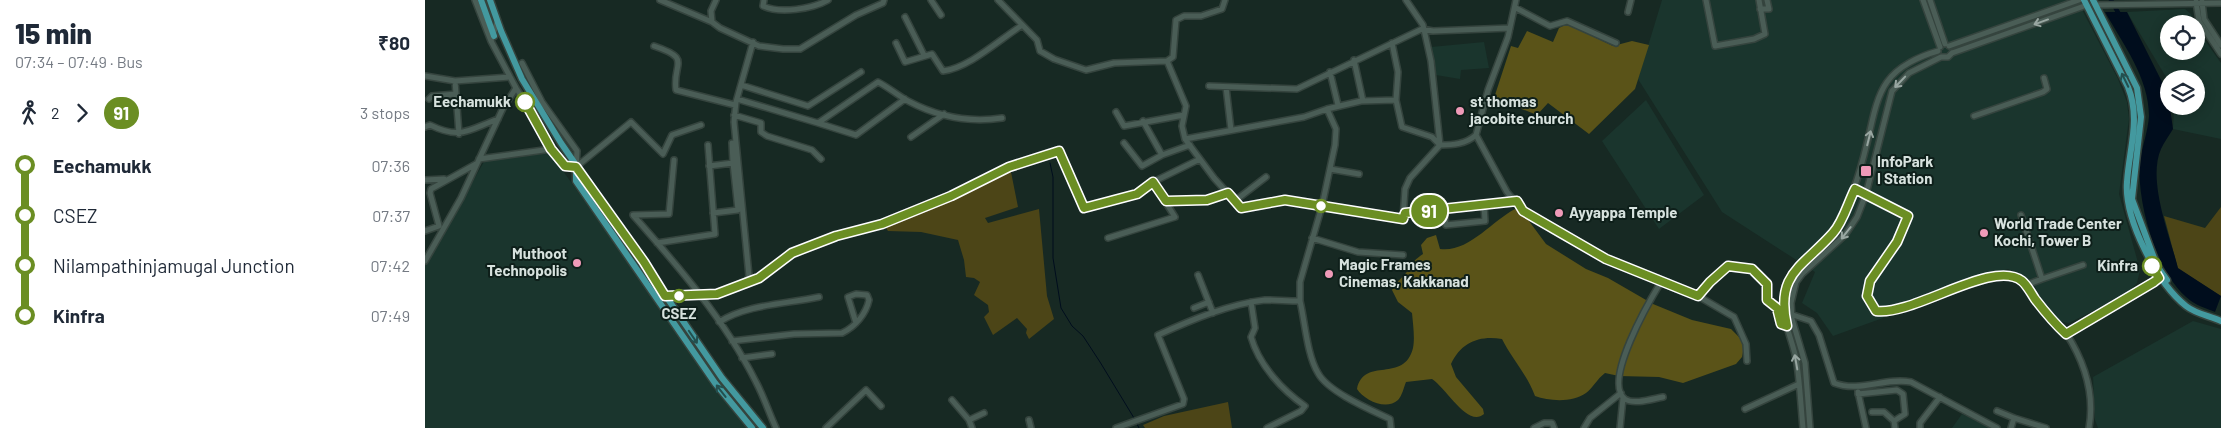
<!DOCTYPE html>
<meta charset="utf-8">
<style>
body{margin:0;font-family:Barlow,sans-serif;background:#f2f2f3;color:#1f2937;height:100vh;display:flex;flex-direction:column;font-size:19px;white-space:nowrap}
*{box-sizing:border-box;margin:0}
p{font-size:16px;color:#747a83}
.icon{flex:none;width:28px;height:28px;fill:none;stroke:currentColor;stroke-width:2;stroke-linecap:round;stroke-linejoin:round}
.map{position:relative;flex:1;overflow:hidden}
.details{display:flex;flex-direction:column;background:#fff;width:425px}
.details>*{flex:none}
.badge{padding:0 10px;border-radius:16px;font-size:18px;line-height:32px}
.fabs{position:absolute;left:1735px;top:15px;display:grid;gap:10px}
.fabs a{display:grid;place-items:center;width:45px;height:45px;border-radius:50%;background:#fff;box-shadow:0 2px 12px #0003;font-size:25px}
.map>.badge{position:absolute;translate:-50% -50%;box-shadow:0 0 0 2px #fff}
.legs{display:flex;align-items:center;gap:8px;height:55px;padding:0 15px;font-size:16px}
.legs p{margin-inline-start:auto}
.overview{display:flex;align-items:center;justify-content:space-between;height:85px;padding:0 15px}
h1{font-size:28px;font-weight:800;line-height:38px}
ul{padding:0 15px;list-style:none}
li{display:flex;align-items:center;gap:18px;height:50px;font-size:19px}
li i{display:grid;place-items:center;width:8px;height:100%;margin:0 6px;background:currentColor}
li i::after{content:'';width:12px;height:12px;margin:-6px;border:4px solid;border-radius:50%;background:#fff}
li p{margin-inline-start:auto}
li:first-child i{background:linear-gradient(#0000 50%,currentColor 0)}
li:last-child i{background:linear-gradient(currentColor 50%,#0000 0)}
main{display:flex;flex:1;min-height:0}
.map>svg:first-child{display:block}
.built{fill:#1a352d}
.green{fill:#4c4517}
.forest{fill:#5a5318}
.water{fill:#000d1d}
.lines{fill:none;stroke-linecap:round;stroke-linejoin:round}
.stream{stroke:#000d1d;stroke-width:1}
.canal{stroke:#000d1d;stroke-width:4.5}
.minor-casing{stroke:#35443e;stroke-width:8}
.major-casing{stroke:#35443e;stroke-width:9}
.minor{stroke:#4a5d56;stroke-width:5}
.major{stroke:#43999f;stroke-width:6}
.oneway{stroke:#98a6a1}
.oneway2{stroke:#23504f}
.line-1-casing{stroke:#fff;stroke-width:11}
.line-1{stroke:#6b8e23;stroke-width:8}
.stop-1-dot{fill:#fff;stroke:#6b8e23;stroke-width:2.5}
.poi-dot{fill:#ef9ab8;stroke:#0e1f1a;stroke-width:2}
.labels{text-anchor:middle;stroke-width:4;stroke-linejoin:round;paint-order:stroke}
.stop-label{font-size:15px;font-weight:bold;fill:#d7e2de;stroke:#0e1f1a;text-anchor:end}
.poi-label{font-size:15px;font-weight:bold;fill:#d7e2de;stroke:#0e1f1a;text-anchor:start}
</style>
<main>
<section class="details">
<div class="overview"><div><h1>15 min</h1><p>07:34 – 07:49 · Bus</p></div><b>₹80</b></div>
<div class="legs"><svg class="icon" aria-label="walk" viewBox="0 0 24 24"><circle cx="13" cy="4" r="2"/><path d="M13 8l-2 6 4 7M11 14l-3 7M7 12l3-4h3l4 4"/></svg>2<svg class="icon" aria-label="forward" viewBox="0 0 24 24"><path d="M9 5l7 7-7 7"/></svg><b class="badge" style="background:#6b8e23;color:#fff">91</b><p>3 stops</p></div>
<ul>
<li><i style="color:#6b8e23"></i><b>Eechamukk</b><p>07:36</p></li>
<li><i style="color:#6b8e23"></i><span>CSEZ</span><p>07:37</p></li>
<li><i style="color:#6b8e23"></i><span>Nilampathinjamugal Junction</span><p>07:42</p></li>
<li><i style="color:#6b8e23"></i><b>Kinfra</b><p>07:49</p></li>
</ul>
</section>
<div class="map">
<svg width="1796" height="428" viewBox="0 0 1796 428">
<rect width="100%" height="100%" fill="#172923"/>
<path class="built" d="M1237,0H1652L1693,79L1702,102L1704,119L1694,194L1715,270L1712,283L1700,295L1644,323L1632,321L1620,306L1607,281L1583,269L1461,310L1458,318L1408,336L1392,313L1377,303L1390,272L1297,212L1213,79Z
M1760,9L1766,14L1769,24H1744V51H1771V28L1796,63V139L1748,129L1749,106H1771V79H1744V82L1702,12Z
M1059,42L1064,68L1036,70L1035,79L1011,75L1006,47Z
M1221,100L1279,195L1234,229L1177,141Z
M125,153L210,271L237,314L322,428H0V265L60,160Z
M1768,321L1796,329V428H1673L1670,420L1668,377Z
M1537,414L1566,428H1527Z"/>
<path class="green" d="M586,172L593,207L560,218L563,223L614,209L622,296L629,319L604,339L601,333L602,329L592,318L568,335L559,317L564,312L563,305L549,295L555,282L549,278L541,277L539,260L533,240L496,232L463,231L459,225L512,205Z
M1796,207V296L1753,269L1739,216L1780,228Z
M803,402L807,428H720L718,425L739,416Z"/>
<path class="forest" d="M1142,24L1188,46L1207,41L1224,45L1210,89L1164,134L1123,103L1112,115L1069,98L1086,46L1093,48L1102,31L1128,42L1134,28Z
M1090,209L1101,217L1121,244L1161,269L1183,278L1228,304L1267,320L1306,329L1316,339L1319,347L1317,357L1311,364L1258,383L1234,377L1194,376L1180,373C1172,379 1167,389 1161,393C1147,403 1124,401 1110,396C1103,376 1087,359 1077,339C1055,335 1036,342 1026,364L1031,377L1058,409L1059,414C1043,428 1022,389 1007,379L981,382C979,387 977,396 973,400C961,411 939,400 932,389C939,356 979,384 988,348C990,338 988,324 987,313L973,302L967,290C971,282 976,279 981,273C989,263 985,263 998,254L996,245L1002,238L1011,235L1015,249C1043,253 1067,221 1090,209Z"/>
<path class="water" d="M1680,12H1702L1743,94L1748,129C1744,136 1739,142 1736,149C1722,181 1745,236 1753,268L1796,296L1790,312C1783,309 1773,306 1766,301C1732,277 1711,201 1715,162C1717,147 1723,131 1724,116C1724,78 1698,44 1680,12Z"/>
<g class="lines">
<path class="stream" d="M625,163L628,177V258L636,308L647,326L658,336L675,362L709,418
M711,422L714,428"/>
<path class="canal" d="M1686,0L1695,16"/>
<g class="minor-casing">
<path id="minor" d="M50,0L66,41
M235,0L287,22L295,28L334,46L358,49H375L431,15L458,3L459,0
M339,0L338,6C355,14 387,9 403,0
M506,0L516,15
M573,0L612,40L615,51L629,59L661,70L689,63L742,61L761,106L757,126L760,139L789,178L816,208L860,200L978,219L980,189L985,178L1015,145C1028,145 1041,144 1051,135L1063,90L1083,37L1091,0
M981,0L998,25L1006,61L1015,145
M1281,0L1290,46L1329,39L1340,34L1334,0
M1498,0L1515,47
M1505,0L1520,44
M1771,2L1774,21L1796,54
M1777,2L1779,19L1796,45
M1671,5L1796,3
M1091,8L1125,26L1142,21L1191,43
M1335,9H1344L1342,0
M1203,12L1206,0
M480,17L499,55
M287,22L286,11L291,0
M471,43L480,62L507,54L518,71C544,68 574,40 596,26
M967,43L973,72L971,100
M229,46C268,59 247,63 251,90L310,105
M1524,46L1654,0
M1527,53L1662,5
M1516,57H1523L1527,53
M929,60L938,101
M742,61L748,57L751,20L759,16H776L797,9L800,0
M97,63L117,102L152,151L151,167L141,166L126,149
M905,72L913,105
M0,76L30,81L85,77
M316,85L383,106L436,72
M784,86L872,89L997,29L1008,31L1085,28
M801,87L806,130
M31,94L34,134
M4,99L7,96L31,94L30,81
M312,99L393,123L453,82C463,87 472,95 483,101C513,117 543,123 577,118
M902,109L936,101L971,100L977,127L1007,137L1015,145
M691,112L699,126L759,115
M309,115L336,123V132L342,136L387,150L396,159
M1549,116L1618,92L1622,89L1619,78
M718,121L737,155
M393,123L431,135L480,99
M0,127L5,125C36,140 43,130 73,119
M1051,135L1082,192L1098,211L1134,234L1181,259L1273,296L1285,282L1303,266L1327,269L1342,284V300L1354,310L1357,325L1368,326
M486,137L519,114
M760,139L879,117L902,109L911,129L910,145L897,206L875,282V301
M699,143L717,166L737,155L765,145
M54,159L126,149L110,117L91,88
M249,160L244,214L208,215C253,266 300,320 331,382C339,397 344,413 351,428
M284,166L308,163L307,143
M151,167L206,122L238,154L247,135L276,125
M905,169L934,174
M0,180L19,179
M1430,189L1483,216L1472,242L1445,281L1442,296L1451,311C1489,316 1567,258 1597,281C1602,285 1606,293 1610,299C1619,312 1629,323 1641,333L1708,296L1738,276
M811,200L841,177
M741,201L782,199L803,193
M1019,210L1021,225L1060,221L1059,205
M288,213L313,210L308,163
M980,213L1092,201
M1596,215L1617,279L1601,285
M0,231L14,226L5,193L6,189L51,164
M683,238L750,217L728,182
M887,238L933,252L978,255
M232,243L290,234L283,145
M0,261L36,198L78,108L91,88L66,41L72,22
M773,275L788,313
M1617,279L1658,265
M322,281L333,278L367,253L411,236L457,224L526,196L584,167L633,151L659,208L712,194L728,182L775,159
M1236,282C1225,300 1177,382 1200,399C1209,405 1227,399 1238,397
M240,296L292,294L322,281L324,276L309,122L311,102L328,42
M1273,296L1309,317L1321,344L1322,361
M826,302L830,328L826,337C834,365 857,390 880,406L876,411L842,428
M769,308L784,302
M1365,314L1386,321L1394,335L1409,383C1435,393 1460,377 1486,382L1572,428
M294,322C323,304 361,304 394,297
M1641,333C1659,361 1670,394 1664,428
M307,341L369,334L417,333C430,327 441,314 444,300L442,295L431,294L423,297L431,323
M317,358L347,354
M1433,392L1441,428
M1433,394L1472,390L1478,394L1480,414L1469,421L1470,428
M527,400L544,420L547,428
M1320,409L1374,384
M1572,411L1589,418
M1447,412H1459L1469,421
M544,420L559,413
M604,420L606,428
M401,428L441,390L456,406
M691,428L758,404L759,399L733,335C766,320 804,304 840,300C851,300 863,301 875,301C880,322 882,355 893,373C903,392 946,410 965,419L966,428
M1109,428L1119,423H1127L1129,428
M1159,428L1165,418L1196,393
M1195,428L1198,398
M1378,428C1376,407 1375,385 1372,364C1369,342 1357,323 1359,301C1363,259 1394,259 1411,229C1426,202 1435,173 1442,143C1447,124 1450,99 1462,82C1473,66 1495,56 1513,51
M1385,428L1380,363L1367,319L1366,303L1371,282L1377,274L1420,235L1432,217L1441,194L1467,91L1484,73L1516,57
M1495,428V423L1515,397
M1586,428L1589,418L1621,428"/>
</g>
<g class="major-casing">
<path id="major" d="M56,0L69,36
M65,0L76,31L97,79L136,143L297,378L338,428
M1659,0L1703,87C1716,119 1704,149 1702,182C1699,219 1732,283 1761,306C1771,314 1785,316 1796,321
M1668,0L1712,88L1716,117L1707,199L1732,266L1742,280
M151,167V181L290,383L327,428"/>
</g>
<use href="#minor" class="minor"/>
<use href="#major" class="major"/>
</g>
<defs><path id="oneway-shaft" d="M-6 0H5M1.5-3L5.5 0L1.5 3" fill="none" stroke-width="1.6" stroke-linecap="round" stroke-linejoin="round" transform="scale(1.25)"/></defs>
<g class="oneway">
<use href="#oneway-shaft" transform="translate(1616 22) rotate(160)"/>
<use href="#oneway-shaft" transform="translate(1475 82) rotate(134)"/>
<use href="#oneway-shaft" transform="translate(1444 138) rotate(-76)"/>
<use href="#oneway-shaft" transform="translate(1421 233) rotate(128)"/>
<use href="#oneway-shaft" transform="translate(1371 362) rotate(-100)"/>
</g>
<g class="oneway2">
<use href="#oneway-shaft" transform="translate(1700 80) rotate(-116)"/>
<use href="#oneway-shaft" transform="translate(268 337) rotate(56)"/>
<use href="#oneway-shaft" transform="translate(296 391) rotate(-128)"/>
</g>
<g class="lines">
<g class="line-1-casing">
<path id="line-1" d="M100,102L126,149L140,166L151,167L219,262L240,296L292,294L334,278L367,253L411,236L457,224L526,196L584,167L634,151L659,208L712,194L728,182L741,201L782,200L803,193L816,208L860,200L978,219L980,213L1092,201L1098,211L1181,259L1273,296L1285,282L1303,266L1327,269L1342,284V300L1352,308L1356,324L1362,326C1350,273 1378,267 1408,233C1418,222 1423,203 1430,189L1483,216L1472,242L1445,281L1442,296L1451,311C1489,316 1568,258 1597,281C1602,285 1606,293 1610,299C1620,312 1629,323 1641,334L1729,282L1734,278L1727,266"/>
</g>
<use href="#line-1" class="line-1"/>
</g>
<g class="stop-1-dot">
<circle cx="100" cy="102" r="9"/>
<circle cx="896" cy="206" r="6"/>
<circle cx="1727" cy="266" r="9"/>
<circle cx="254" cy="296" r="6"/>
</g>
<g class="poi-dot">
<circle cx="1035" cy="111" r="5"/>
<rect x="1435" y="165" width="12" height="12" rx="2.5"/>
<circle cx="1134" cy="213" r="5"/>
<circle cx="1559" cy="233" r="5"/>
<circle cx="152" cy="263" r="5"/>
<circle cx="904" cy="274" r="5"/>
</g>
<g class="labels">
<g class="stop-label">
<text x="86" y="107">Eechamukk</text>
<text x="1713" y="271">Kinfra</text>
<text x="254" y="319" text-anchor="middle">CSEZ</text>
</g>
<g class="poi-label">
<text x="1045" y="107">st thomas<tspan x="1045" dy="17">jacobite church</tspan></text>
<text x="1452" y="167">InfoPark<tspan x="1452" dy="17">I Station</tspan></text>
<text x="1144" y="218">Ayyappa Temple</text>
<text x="1569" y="229">World Trade Center<tspan x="1569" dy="17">Kochi, Tower B</tspan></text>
<text x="142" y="259" text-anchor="end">Muthoot<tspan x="142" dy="17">Technopolis</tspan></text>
<text x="914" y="270">Magic Frames<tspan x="914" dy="17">Cinemas, Kakkanad</tspan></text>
</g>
</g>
</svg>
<div class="fabs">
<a><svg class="icon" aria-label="locate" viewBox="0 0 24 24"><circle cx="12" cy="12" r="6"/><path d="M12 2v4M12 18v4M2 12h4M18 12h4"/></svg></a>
<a><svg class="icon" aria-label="layers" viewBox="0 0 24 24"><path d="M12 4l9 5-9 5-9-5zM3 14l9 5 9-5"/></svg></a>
</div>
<b class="badge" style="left:1004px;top:211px;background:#6b8e23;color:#fff">91</b>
</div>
</main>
